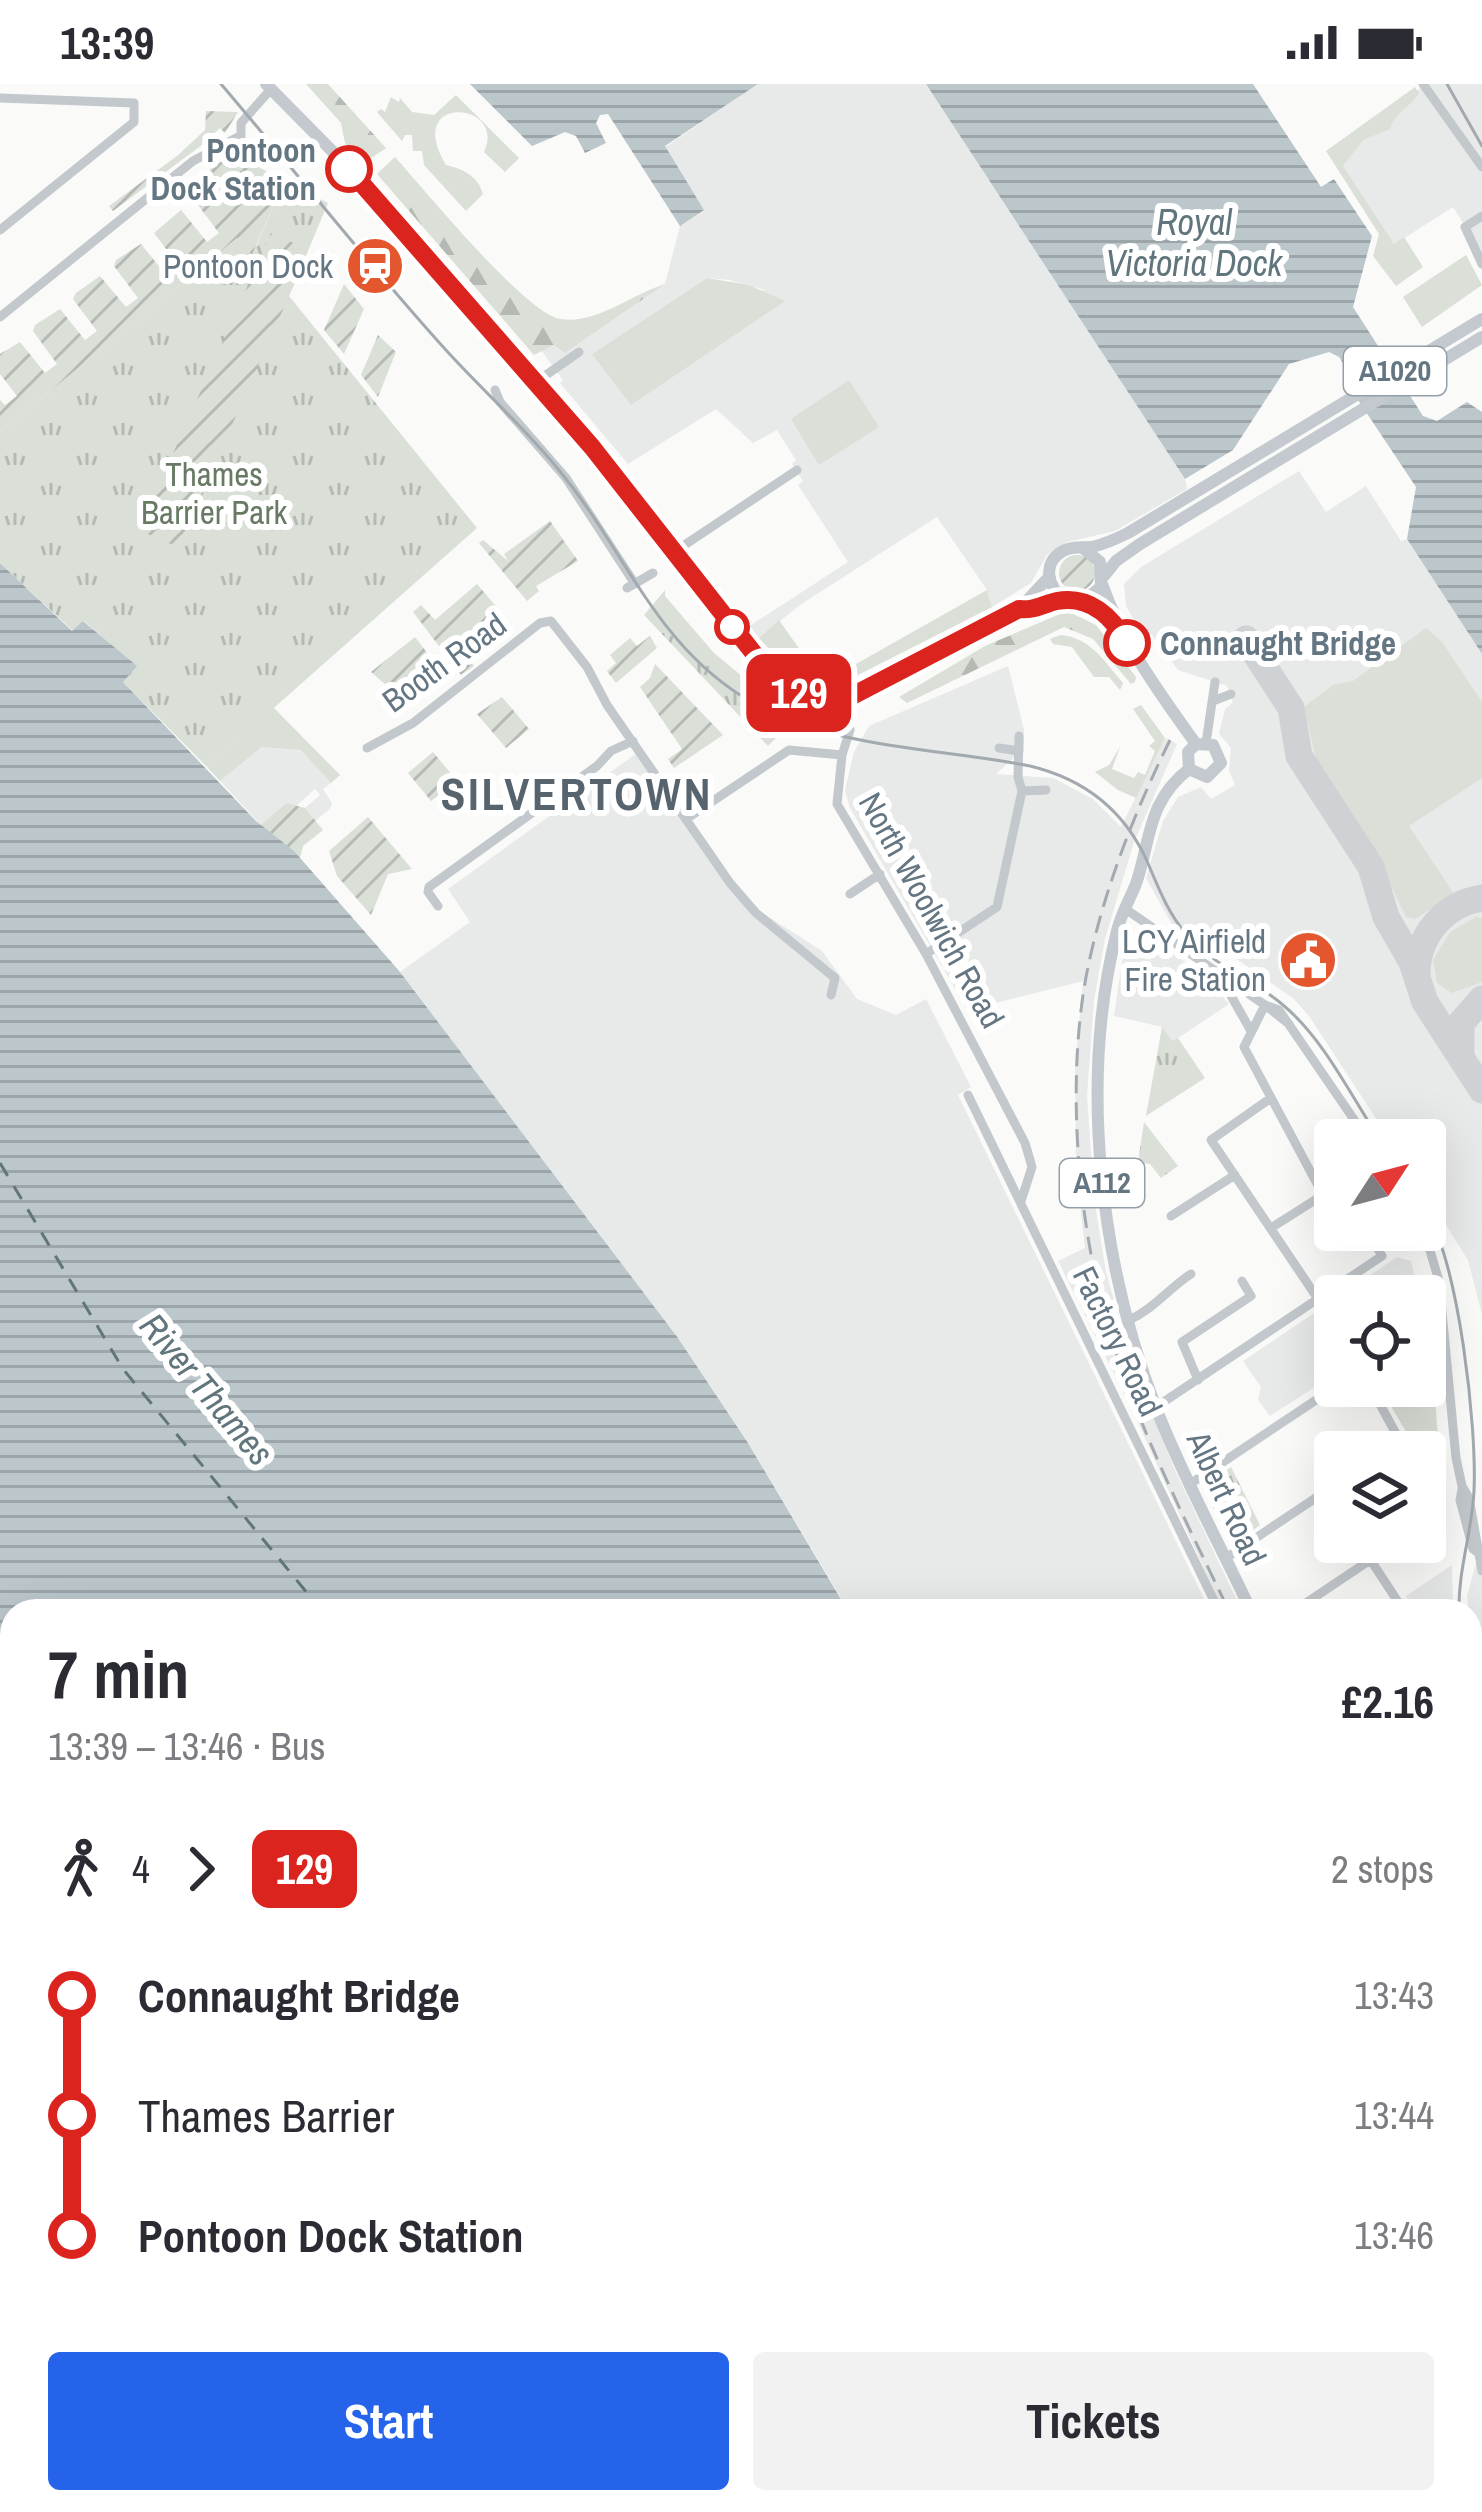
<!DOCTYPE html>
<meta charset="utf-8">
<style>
body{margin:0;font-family:"Archivo Narrow",sans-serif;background:#f2f2f3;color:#2b2b33;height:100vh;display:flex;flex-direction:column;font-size:45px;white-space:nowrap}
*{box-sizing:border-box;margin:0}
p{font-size:39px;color:#7c7c81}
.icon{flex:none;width:66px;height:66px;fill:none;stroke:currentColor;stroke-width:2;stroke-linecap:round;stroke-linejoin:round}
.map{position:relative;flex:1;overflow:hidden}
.drawer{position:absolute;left:0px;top:1515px;width:1482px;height:915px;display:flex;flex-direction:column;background:#fff;border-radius:36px 36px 0 0;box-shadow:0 12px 48px #0002}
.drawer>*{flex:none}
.badge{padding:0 24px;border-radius:18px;font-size:42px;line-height:78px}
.needle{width:78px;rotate:54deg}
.tools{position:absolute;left:1314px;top:1035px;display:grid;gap:24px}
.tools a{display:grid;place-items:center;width:132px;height:132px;border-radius:12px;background:#fff;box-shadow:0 12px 48px #0002;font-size:60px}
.map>.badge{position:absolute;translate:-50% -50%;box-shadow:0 0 0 6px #fff}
.legs{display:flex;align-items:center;gap:18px;height:132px;padding:0 48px;font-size:39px}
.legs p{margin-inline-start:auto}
.overview{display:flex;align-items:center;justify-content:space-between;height:204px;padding:0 48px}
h1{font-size:66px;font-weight:700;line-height:90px}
.action{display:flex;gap:24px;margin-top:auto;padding:24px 48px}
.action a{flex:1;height:138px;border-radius:12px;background:#2563eb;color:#fff;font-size:48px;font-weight:700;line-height:138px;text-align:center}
.action a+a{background:#f2f2f3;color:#2b2b33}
ul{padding:0 48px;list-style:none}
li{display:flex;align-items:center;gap:42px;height:120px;font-size:45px}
li i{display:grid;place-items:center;width:18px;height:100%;margin:0 15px;background:currentColor}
li i::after{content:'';width:30px;height:30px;margin:-15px;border:9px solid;border-radius:50%;background:#fff}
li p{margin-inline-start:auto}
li:first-child i{background:linear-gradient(#0000 50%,currentColor 0)}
li:last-child i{background:linear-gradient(currentColor 50%,#0000 0)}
.status{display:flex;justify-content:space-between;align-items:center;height:84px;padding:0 60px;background:#fff;direction:ltr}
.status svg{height:33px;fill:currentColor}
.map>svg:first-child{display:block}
.built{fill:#e8e9e9;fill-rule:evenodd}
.grass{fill:#dadfd7}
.forest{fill:url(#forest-firs)}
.park{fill:url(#park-tufts)}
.garden{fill:url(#garden-furrows)}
.water{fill:url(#water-rules)}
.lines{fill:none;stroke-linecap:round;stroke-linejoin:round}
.ferry{stroke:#60757c;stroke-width:3;stroke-dasharray:15 12;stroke-linecap:butt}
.taxiway{stroke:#ced2d4;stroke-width:27}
.minor{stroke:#c3c8cc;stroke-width:9}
.major{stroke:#c3c9ce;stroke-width:12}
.tram{stroke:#a2aab0;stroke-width:3}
.rail{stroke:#a2aab0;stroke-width:3;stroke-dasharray:18 9;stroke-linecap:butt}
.line-1-casing{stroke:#fff;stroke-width:27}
.line-1{stroke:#dc241f;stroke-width:18}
.stop-1-dot{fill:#fff;stroke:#dc241f;stroke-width:6}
.labels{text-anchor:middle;stroke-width:12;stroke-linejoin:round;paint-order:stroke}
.shield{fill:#fff;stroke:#939fa8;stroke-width:3}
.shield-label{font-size:30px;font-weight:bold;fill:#657683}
.stop-label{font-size:33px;font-weight:bold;fill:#657683;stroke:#fff;text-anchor:end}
.poi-label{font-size:33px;fill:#657683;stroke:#fff;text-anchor:end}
.park-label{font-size:33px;fill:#687a64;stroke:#fff}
.street-label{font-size:33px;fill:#657683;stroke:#fff}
.water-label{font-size:36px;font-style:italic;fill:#60757c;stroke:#fff}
.district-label{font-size:45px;font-weight:bold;letter-spacing:3px;fill:#57646e;stroke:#fff}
</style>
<div class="status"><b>13:39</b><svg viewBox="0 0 49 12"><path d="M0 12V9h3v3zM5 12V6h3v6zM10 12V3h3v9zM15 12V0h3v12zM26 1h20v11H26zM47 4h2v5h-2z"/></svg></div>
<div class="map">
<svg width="1482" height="2428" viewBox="0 0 1482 2428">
<defs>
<pattern id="forest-firs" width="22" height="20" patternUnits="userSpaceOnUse" patternTransform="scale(3)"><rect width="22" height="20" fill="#dadfd7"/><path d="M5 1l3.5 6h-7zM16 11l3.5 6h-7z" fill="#b4b9b4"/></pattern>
<pattern id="park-tufts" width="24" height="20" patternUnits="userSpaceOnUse" patternTransform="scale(3)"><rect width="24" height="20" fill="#dadfd7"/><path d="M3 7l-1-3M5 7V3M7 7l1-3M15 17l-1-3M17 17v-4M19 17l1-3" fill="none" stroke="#b4b9b4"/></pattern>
<pattern id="garden-furrows" width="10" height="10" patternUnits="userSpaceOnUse" patternTransform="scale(3)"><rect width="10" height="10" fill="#dadfd7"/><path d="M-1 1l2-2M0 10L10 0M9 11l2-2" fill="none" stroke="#b4b9b4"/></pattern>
<pattern id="water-rules" width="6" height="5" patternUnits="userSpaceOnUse" patternTransform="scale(3)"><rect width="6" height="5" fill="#bbc7cb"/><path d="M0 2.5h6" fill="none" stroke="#9ca6aa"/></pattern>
</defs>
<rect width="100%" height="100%" fill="#fafaf8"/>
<path class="built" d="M758,0H926L1185,395L1187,405L1115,447L1067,458L1047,471L1031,499L992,523L987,506L937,433L800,521L759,554L748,543L848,478L798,401L803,397L792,380L796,376L777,346L753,359L716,325L628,380L560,299L563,296L541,266L555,261L565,269L665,200L680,142L704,126L664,64ZM707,194L729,196L765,206L592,270Z
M1425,0H1482V169L1453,123L1395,160L1381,148L1340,80L1346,67Z
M1299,387L1326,428L1366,402L1401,457L1407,455L1482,570V1231L1468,1176L1425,1108V1056H1390L1309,932L1294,915L1198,848L1175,846L1146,794L1163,737L1178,713L1201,703L1211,715L1235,701L1229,687L1231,664L1219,650L1225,625L1233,618L1227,602L1178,586L1151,550L1144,553L1126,522L1124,500L1141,483Z
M1008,582L1024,646V665L996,690L1053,694L1093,715L1121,743L1165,654L1177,660L1134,758L1105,855L1094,916L1087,1012L1094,1114L1106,1188L1130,1272L1174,1384L1242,1527H1223L1134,1330L1058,1177L1085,1164L1076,1084L1075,983L1083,897L991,920L972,934L850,724L845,706L854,668L869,642Z
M262,663L302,666L331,699L323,705L332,719L330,725L315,737L305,724L320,711L315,705L295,723L286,719L261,741L220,697Z
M637,669L707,773L738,813L822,867L857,915L896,931L926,915L971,1003L958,1011L1210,1527H849L748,1359L678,1254L400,888L470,838L448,805Z
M1137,846L1202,889L1229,920L1172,958L1162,943L1114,932L1126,851Z
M1397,1173L1411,1177L1419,1212H1339Z
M1335,1215V1290L1270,1332L1258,1316L1261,1303L1243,1277Z
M1482,1458V1587L1470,1550L1467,1512Z
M1452,1481L1453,1527H1416L1406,1512Z
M0,1606L12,1627V1909L0,1918Z
M12,1931V2143L0,2136V1939Z
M1477,2117L1482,2129V2428H1279L1275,2418H1470V2120Z
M12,2237V2418H223L232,2428H0V2247Z"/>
<path class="grass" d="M1415,3L1419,9C1410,24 1395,28 1390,45L1363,56L1343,82L1394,160L1404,153L1423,183L1396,202L1373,172L1379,150L1326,67Z
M456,11L519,74L505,88L484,68C508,17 402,9 446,81C463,85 478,92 483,110L466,127L424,81L422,67H413L412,51H405L402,57L377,28L381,25L385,28L391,13L399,18L400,14L412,28L434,31Z
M1466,171L1482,201L1422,243L1403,213Z
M707,194L749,201L785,217L631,321L592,270Z
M849,296L879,343L819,381L791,335Z
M987,506L992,523L842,599L833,593C802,603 779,575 759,554L779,536L805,573L827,584L833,593Z
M1426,544L1442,558L1482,618V694L1409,742L1454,810L1415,835L1406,833L1375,769L1317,679L1304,623L1333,601L1353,597Z
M1061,551C1091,554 1104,577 1123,599L1120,606L1109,593H1094L1072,563L1053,560L1050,555Z
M1141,621L1165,654L1136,714L1118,706L1095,688L1109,681L1120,663L1112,685L1134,694L1138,688L1145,691L1155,667L1149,662L1155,657L1133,625Z
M273,623L340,691L331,699L301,666L262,663L220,697L207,683Z
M1476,833L1482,834V898L1452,909L1437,899L1433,876L1450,848Z"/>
<path class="forest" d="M306,0H328L386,64L364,79L345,59L341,39Z
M395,73C423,104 526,230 560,235C596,241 632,210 665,200L565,269L554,261L534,271L377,90Z
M1067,527L1096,541L1136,593L1135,598L1131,600L1093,555L1064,543L907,619L899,613L985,562Z"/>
<path class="park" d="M284,97L328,119L289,212L477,444L207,683L122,597L136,582L84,537L73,547L0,479V348L238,153L253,170Z
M665,506V512L714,569L776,620L786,644L768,662L644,531Z
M1162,943L1172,957L1178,954L1205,994L1146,1032Z
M1144,1038L1178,1082L1161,1094L1150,1080L1138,1078Z
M1434,1301L1440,1379L1425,1378V1368H1418L1382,1307Z
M1231,1383L1260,1441L1232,1461L1203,1403Z"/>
<path class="garden" d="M206,27L238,28L225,49L220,44L212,51L216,56L202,61L113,127L109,122L177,72L205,46Z
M233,69L284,97L252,171L237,154L0,348V316L5,321L17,312L0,290V270L20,258L45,289L57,280L33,247L35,241L60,225L85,256L97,247L73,215L76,209L100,192L126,223L138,214L114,182L116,176L141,160L166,191L179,182L154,149L181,126L207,158L219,149L195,117L203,104L197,95Z
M271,149L305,164L300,176L304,178L178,463L139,446Z
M344,200L364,225L344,270L324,246Z
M378,251L396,268L378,313L361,291Z
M550,437L578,477L536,502L539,507L527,517L479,459L483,456L508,477L504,470Z
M1059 489a18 18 0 1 1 36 0a18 18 0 1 1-36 0Z
M477,500L500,527L458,560L474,582L461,591L413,528L421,521L435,536Z
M650,552L657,564L616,599L607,587L616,579L610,571L630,554L637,562Z
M415,553L435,579L395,609L371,588Z
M655,580L723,651L674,684L668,675L682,665L640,603L650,594Z
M502,613L529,645L506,664L477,630Z
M433,668L457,697L431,717L408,689Z
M286,719L305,724L323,746L303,762L300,774L261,741Z
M368,733L412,785L388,790L371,831L337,792L329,767Z"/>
<path class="water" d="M470,0H758L665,62L704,126L680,142L608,30L600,31L596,39L606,59L585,69L576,52L565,48L532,62Z
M926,0H1253L1321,103L1334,95L1372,152L1353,223L1423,332L1437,337L1467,318L1482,328V570L1407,455L1416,403L1350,304L1356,299L1339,273L1329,268L1289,280L1233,366L1185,395Z
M0,479L72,547L83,537L137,582L123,598L256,737L294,767L400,888L678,1254L748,1359L848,1527H12V1624L0,1603Z
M476,2418H1275L1279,2428H481Z"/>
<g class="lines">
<path class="ferry" d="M0,1079L123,1285L322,1527
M864,2418L870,2428"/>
<path class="taxiway" d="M1246,555L1291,624L1299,672L1371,783L1386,833L1412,878L1425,918L1482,1006
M1417,890C1417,852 1444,820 1482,814
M1461,974V939L1482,915"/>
<path class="minor" d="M1423,0L1482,83
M0,14L134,19V38L0,146
M241,62V39L271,5
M1482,132L1465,143L1482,180
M0,233L193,77L238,53
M536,298L579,268
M495,306L500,318L566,394L635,500
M674,468L797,386
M627,504L653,489
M845,614L850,646L842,671L837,720L926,870L1025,1059L1032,1083L1021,1117
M1213,617L1231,610
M1206,659L1215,598
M367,664L413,639L540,539L551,537L587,583L607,621L730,799L756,829L835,894L831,911
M999,664L1019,667
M1022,707L1046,706
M686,735L789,666L842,671
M850,810L880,790
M438,822L428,808L429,803L597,682L611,667L633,657
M1124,824L1265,921L1279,926L1368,1056
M926,870L997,823L1022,707L1018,693L1019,652
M1233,899L1230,910L1251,947
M1265,921L1244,963L1323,1111L1271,1144
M1265,921L1289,940
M968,1011L1219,1527
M1271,1014L1211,1056L1318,1215
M1171,1132L1235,1091
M1424,1146L1439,1197L1456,1374L1462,1402L1469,1414L1482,1487
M1129,1236C1154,1225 1169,1204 1191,1190
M1198,1296L1182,1258L1251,1212L1242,1197
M1370,1302L1406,1368
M1156,1323L1382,1172L1367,1146
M1383,1368L1400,1357
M1190,1400L1337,1302
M1425,1401L1439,1431L1425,1440
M1462,1405L1460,1416L1473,1465L1477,1468
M1226,1474L1335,1401
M1370,1475L1404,1527
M1294,1527L1397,1458
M1470,1628L1482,1647
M1470,1753L1482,1745
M1470,1793L1482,1812
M0,1810L12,1830
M0,1929L12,1920
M1470,2075L1482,2103
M0,2147L12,2154
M287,2418L296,2428
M367,2418L376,2428"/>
<path class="major" d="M266,0L344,79L467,217L592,363L744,559L789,604L823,616L856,610L1019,525L1049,493
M1083,464L1100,478L1101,503L1084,517L1064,515C1048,503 1041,479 1063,467C1072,462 1082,464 1092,463C1105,460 1116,455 1128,449L1482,235
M1104,492L1116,477L1140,460L1482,253
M1102,500C1123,560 1159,608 1196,660
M1084,517L1115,538
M1019,525L1032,527L1064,515
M1196,660L1188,668L1189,685C1148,717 1151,753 1137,797C1131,814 1121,829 1117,847C1078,1000 1101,1184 1158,1329C1185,1397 1220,1461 1251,1527
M1189,685L1207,693L1221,679L1213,661L1196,660
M1470,1986L1482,2012"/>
<path class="tram" d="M221,0C296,88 368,180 445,265C482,306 523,342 558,385C627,468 656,565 755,620C836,665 940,664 1030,682C1084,695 1124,726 1147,777C1158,803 1168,829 1186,850C1213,882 1252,894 1283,921C1324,955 1351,1012 1380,1056
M1447,0L1482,62
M1425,1126C1459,1178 1477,1343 1474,1407C1472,1448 1458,1486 1459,1527
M1470,1569L1482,1602"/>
<path class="rail" d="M1170,656C1134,729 1103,808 1087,888C1065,1001 1078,1149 1113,1259C1142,1352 1187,1439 1229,1527
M1470,2038L1482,2067"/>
</g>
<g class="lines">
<g class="line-1-casing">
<path id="line-1" d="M349,85L592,363L759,576L784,601L799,609L834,616L850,613L1019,525C1034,527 1043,520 1057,517C1089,511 1112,532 1127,559"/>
</g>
<use href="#line-1" class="line-1"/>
</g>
<defs>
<g id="station-disc" transform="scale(3)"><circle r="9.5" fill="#e4572e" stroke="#fff"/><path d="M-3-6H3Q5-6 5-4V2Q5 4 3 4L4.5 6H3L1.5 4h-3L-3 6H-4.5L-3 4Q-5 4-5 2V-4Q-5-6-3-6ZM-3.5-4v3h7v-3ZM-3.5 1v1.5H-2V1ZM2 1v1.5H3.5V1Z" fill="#fff"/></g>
<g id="civic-disc" transform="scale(3)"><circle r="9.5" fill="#e4572e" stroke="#fff"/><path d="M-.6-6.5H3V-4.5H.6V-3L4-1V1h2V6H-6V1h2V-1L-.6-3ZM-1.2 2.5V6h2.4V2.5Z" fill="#fff"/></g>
</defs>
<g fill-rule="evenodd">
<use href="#station-disc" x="375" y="182"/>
<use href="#civic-disc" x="1308" y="876"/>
</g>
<g class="stop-1-dot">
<circle cx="349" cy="85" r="21"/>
<circle cx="732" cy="543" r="15"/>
<circle cx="1127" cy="559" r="21"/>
</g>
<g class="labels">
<g class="shield">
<rect x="1344" y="263" width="102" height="48" rx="9"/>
<rect x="1060" y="1075" width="84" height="48" rx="9"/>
</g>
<g class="shield-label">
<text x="1395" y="297">A1020</text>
<text x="1102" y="1109">A112</text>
</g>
<g class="stop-label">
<text x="316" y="78">Pontoon<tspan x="316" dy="38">Dock Station</tspan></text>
<text x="1160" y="571" text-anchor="start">Connaught Bridge</text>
</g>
<g class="poi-label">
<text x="333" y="194">Pontoon Dock</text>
<text x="1266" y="869">LCY Airfield<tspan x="1266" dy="38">Fire Station</tspan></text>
</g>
<g class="park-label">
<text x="214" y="402">Thames<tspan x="214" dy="38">Barrier Park</tspan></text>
</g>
<g class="street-label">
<text transform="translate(444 578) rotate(-36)" y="12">Booth Road</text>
<text transform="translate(932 826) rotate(61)" y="12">North Woolwich Road</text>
<text transform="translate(1118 1257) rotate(64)" y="12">Factory Road</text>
<text transform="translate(1227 1414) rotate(65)" y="12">Albert Road</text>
</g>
<g class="water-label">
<text x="1194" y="151">Royal<tspan x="1194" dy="41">Victoria Dock</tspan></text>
<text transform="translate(207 1305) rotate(50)" y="13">River Thames</text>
</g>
<g class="district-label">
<text x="577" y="726">SILVERTOWN</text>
</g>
</g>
</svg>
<div class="tools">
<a><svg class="needle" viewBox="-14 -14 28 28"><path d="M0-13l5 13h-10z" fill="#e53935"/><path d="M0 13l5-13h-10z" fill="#7c7c81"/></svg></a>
<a><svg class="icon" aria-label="locate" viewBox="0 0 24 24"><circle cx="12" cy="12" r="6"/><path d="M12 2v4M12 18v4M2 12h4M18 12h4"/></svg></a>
<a><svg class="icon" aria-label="layers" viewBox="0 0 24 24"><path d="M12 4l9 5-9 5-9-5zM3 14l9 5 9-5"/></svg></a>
</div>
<b class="badge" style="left:799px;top:609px;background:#dc241f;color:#fff">129</b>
<section class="drawer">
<div class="overview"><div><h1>7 min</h1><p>13:39 – 13:46 · Bus</p></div><b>£2.16</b></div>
<div class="legs"><svg class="icon" aria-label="walk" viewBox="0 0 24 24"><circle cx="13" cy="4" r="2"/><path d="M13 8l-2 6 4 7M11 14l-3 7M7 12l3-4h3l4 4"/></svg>4<svg class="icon" aria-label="forward" viewBox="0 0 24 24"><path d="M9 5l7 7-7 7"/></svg><b class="badge" style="background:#dc241f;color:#fff">129</b><p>2 stops</p></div>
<ul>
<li><i style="color:#dc241f"></i><b>Connaught Bridge</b><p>13:43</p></li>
<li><i style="color:#dc241f"></i><span>Thames Barrier</span><p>13:44</p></li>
<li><i style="color:#dc241f"></i><b>Pontoon Dock Station</b><p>13:46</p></li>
</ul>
<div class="action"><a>Start</a><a>Tickets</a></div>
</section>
</div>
